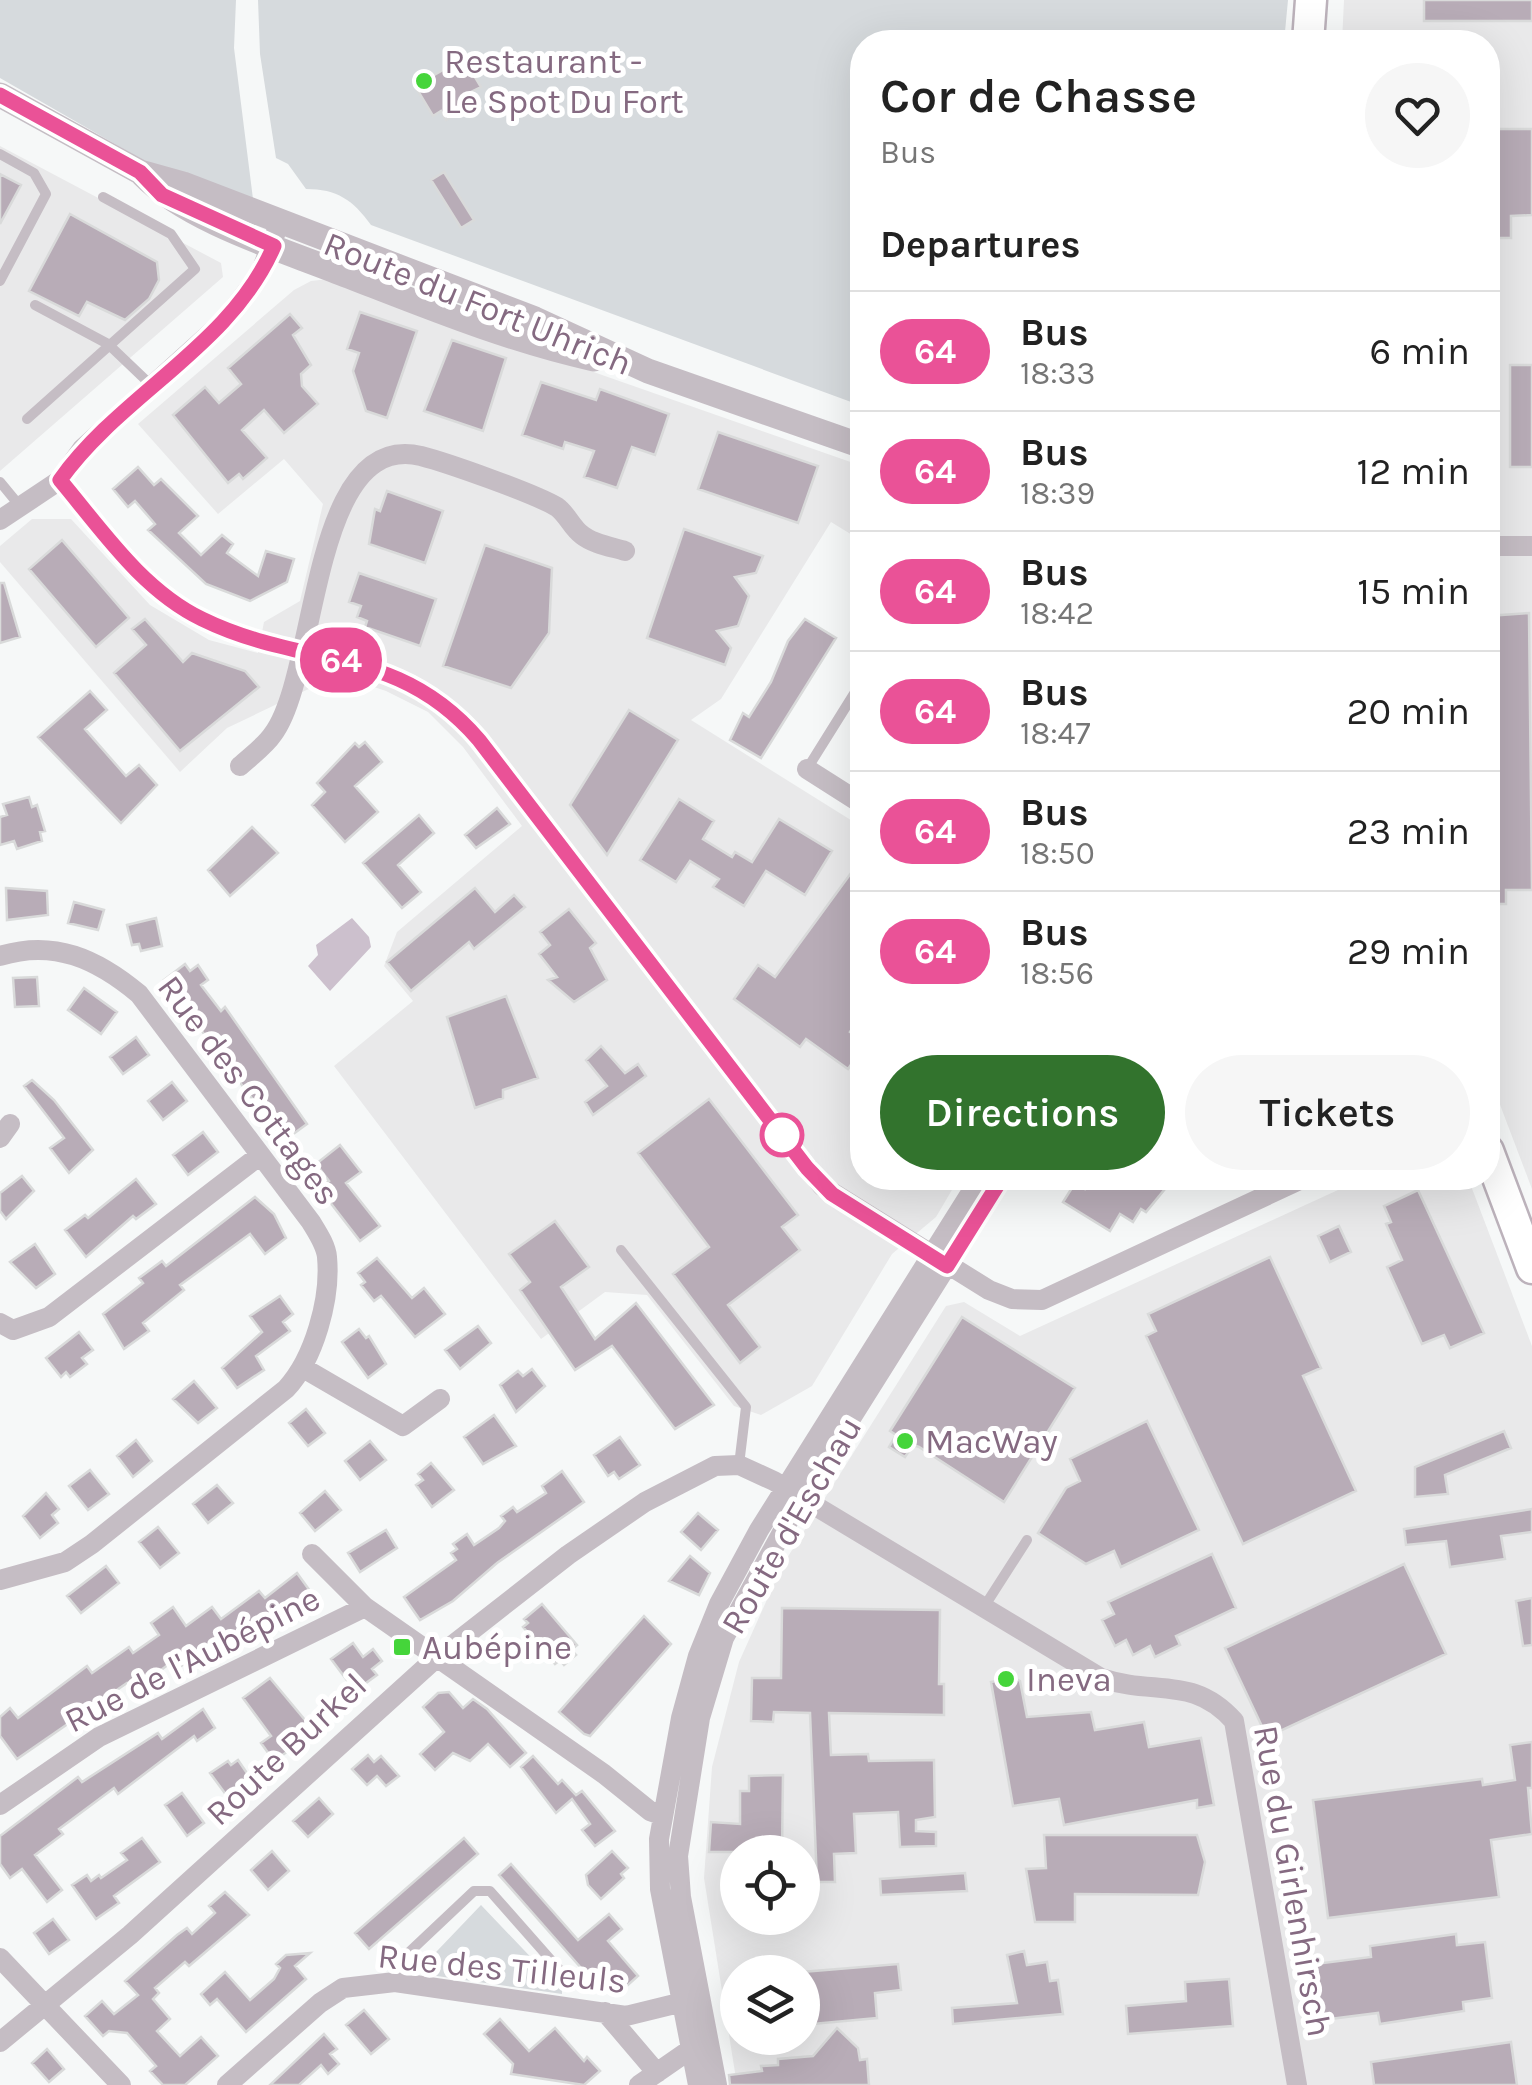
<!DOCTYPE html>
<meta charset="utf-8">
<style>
body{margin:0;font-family:Karla,sans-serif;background:#f6f6f6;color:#222;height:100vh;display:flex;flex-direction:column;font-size:38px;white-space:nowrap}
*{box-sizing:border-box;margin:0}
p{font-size:32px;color:#767676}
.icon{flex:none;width:55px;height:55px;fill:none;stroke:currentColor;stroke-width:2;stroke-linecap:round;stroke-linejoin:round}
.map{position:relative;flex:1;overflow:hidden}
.details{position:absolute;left:850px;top:30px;width:650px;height:1160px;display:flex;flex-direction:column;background:#fff;border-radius:40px;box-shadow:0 10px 40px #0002}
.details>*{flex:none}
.badge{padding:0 20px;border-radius:32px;font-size:35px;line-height:65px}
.fabs{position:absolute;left:720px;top:1835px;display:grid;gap:20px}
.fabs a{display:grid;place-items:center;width:100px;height:100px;border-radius:50%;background:#fff;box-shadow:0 10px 40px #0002;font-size:50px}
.map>.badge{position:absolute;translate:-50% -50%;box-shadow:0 0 0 5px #fff}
h2{padding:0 30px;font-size:38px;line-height:90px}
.round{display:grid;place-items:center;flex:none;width:105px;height:105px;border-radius:52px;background:#f6f6f6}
.head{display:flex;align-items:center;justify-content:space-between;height:170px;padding:0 30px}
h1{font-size:48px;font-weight:600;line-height:75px}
.cta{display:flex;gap:20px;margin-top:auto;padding:20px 30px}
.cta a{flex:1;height:115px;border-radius:60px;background:#32732d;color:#fff;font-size:40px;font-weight:600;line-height:115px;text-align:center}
.cta a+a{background:#f6f6f6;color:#222}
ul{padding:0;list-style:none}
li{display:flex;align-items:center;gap:30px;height:120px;padding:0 30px;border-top:2px solid #e0e0e0}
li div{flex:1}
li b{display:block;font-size:38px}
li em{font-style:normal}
li .badge{min-width:110px;font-weight:700;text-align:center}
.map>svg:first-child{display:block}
.built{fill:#e9e9ea;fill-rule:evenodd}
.green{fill:#d6dadd}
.water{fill:#ccc0cd}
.building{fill:#b8acb7;stroke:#d9dada;stroke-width:2.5}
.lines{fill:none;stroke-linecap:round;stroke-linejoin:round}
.secondary-casing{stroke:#bcb2bb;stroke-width:35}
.service{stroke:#c5bdc4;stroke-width:10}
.minor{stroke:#c5bdc4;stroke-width:20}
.tertiary{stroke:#c5bdc4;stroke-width:25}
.secondary{stroke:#fff;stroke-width:30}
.line-casing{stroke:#fff;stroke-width:22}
.line{stroke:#ea5297;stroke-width:15}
.poi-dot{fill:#45d53a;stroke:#fff;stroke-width:4}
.stop-dot{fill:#fff;stroke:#ea5297;stroke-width:5}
.labels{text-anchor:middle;stroke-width:10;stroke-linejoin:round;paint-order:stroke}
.poi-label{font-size:35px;fill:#856a81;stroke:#fff;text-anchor:start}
.street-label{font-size:35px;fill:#856a81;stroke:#fff}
</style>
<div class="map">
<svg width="1532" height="2085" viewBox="0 0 1532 2085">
<rect width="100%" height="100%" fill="#f6f8f8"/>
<path class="built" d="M1344,0H1532V1189L1488,1073V42H1342Z
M0,146L221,263L223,277L0,471Z
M328,279L862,466V541L831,522L721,699L691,720L862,827V1178H959L936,1217L892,1254L812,1386L761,1415L734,1406L647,1295L605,1292L541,1339L334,1066L413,1001L384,966L397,932L522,826L463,747L428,712L386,691L338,675L227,728L180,772L0,562V546L32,519H71L150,605L209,640L258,653L264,622L300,601L323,504L284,459L218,514L138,424L294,290L311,281Z
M1364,1178H1468L1532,1346V2085H737L704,1878L712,1767L739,1662L782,1566L946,1306L964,1302L1020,1336ZM738,1852H802V1918H738ZM738,1972H802V2038H738Z"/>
<path class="green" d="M0,0H236L234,48L253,199L162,171L0,78Z
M258,0H1288L1284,42H862V406L371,225C353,200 337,189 306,189L288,164L276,158L260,54Z
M481,1905L562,1990V1994L416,1973Z"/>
<path class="water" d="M352,918L369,937L371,947L330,991L308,966L318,955L316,945Z"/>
<path class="building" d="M1424,0H1532V21H1424Z
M463,57L481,87L471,92L460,111L446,120L441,111L433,116L415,86L443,70L446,62Z
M1488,129H1532V215L1511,216V238H1488Z
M444,172L474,220L461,228L431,180Z
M0,174L21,185L0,224Z
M70,214L157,262L159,280L149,299L125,320L87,302L79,316L29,291Z
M360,312L417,331L387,418L366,411L353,371L359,353L347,349Z
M290,314L302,328L293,335L311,365L301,374L302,386L318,404L284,433L264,410L242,430L267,458L243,479L239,474L228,483L173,415L205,387L219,403L241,384L228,368Z
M452,340L506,358L483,431L424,411Z
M1510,365H1532V467H1510Z
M541,382L596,400L600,389L669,414L655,455L632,447L617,488L584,477L594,451L565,442L563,449L522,435Z
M718,432L818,466L798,523L698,489Z
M138,467L154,485L161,479L198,516L179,533L201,555L222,535L233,544L227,553L258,576L266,551L294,559L287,582L250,601L206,584L148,530L155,524L135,501L128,507L113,489Z
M387,491L443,511L425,563L369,544L375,509L380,511Z
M684,529L763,556L756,573L735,577L749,596L738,626L717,631L731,648L725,665L647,638Z
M62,540L129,618L96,647L29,569Z
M485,545L552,568L549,633L511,688L443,666Z
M359,573L436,599L420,646L365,627L367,621L357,617L361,606L349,602Z
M0,583H4L20,637L0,643Z
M1529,613L1532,890H1506V904H1491L1492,890H1488V616Z
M145,619L183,662L192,653L245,671L259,687L180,751L114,673L146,645L132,629Z
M805,619L836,638L761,758L730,740L743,713L749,717L771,682L788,641Z
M90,691L107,710L85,729L126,776L139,765L157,785L121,823L38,737Z
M629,710L678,740L607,855L570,805Z
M365,742L382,762L355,786L378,812L345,842L312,805L325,792L317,783L355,743L359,747Z
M29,797L32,807L37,805L45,831L40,832L42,841L17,849L14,841L0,845V817L7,815L3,804Z
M679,799L714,821L703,839L732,857L735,852L752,862L779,819L832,851L805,895L766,871L744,906L713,887L719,879L690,861L676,882L640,860Z
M497,808L510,824L476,848L465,835Z
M419,815L434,833L398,865L421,892L402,908L363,863Z
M252,827L278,853L230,896L208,870Z
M862,858V1014L850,1032L862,1041V1049L848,1069L806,1039L800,1047L734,999L758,965L775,977Z
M6,888L47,891L48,915L7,920Z
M475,888L495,912L514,895L525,907L474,949L469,942L411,991L387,962Z
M74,902L104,910L98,930L68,923Z
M569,909L596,943L590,948L607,980L574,1002L548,980L557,977L539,954L550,945L540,932Z
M156,918L162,946L141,951L139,944L132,945L127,925Z
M185,964L190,971L198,965L208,980L201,985L221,1011L225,1007L307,1124L289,1137L250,1096L164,980Z
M37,977L39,1006L15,1007L13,978Z
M84,988L117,1012L101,1034L68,1010Z
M506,996L538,1078L503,1090V1098L475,1108L447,1017Z
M136,1037L149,1055L123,1074L110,1057Z
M601,1046L625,1073L638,1064L646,1076L593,1115L585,1102L607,1086L586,1060Z
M32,1080L54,1100L93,1150L69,1173L50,1148L64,1138L24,1086Z
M172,1082L187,1101L163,1120L148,1101Z
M709,1099L798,1215L782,1227L800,1250L728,1305L760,1347L740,1363L673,1274L709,1247L638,1153Z
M203,1132L218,1152L188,1175L173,1155Z
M340,1145L361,1172L346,1183L380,1226L360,1241L319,1188L329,1181L316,1164Z
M22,1176L34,1191L6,1219L0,1211V1193Z
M1094,1178H1174L1146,1212L1141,1209L1133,1222L1120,1214L1110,1231L1063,1202L1075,1183L1085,1189Z
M136,1179L156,1204L136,1219L133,1216L86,1257L65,1230L85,1215L88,1218Z
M1418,1190L1484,1333L1450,1348L1444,1335L1422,1344L1387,1267L1402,1260L1386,1224L1391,1222L1384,1206Z
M255,1197L274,1214L286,1238L265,1254L250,1234L180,1285L184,1290L143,1323L149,1331L124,1349L103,1314L143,1283L139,1278L162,1261L166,1266Z
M555,1221L589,1267L561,1287L595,1339L636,1303L714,1405L675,1429L612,1346L575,1370L520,1290L530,1282L509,1254Z
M1339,1226L1351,1252L1330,1262L1318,1236Z
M35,1244L55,1274L36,1288L10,1262Z
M1270,1257L1321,1368L1303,1376L1356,1491L1243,1544L1146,1336L1156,1331L1148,1314Z
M377,1258L412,1298L424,1288L445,1314L415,1337L381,1296L374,1301L361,1285L365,1282L358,1273Z
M280,1296L293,1314L283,1322L290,1331L256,1356L264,1370L237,1388L222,1368L262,1332L250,1316Z
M962,1317L1075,1388L1004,1502L919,1447L913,1445L905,1457L889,1447L896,1435L890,1431Z
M478,1326L491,1343L460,1369L445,1350Z
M359,1329L366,1338L369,1336L386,1364L368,1378L342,1342Z
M79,1332L93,1350L82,1358L87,1364L70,1377L66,1372L61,1377L46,1358Z
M532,1369L545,1386L516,1412L500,1385L518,1371L523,1376Z
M194,1381L217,1408L198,1423L173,1399Z
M306,1409L325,1433L308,1446L289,1423Z
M494,1415L516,1446L483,1464L464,1437Z
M1147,1421L1199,1530L1121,1567L1114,1551L1086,1564L1038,1533L1066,1488L1080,1481L1070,1459Z
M1504,1431L1511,1448L1445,1475L1448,1494L1415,1497V1467Z
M620,1437L640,1465L619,1479L614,1472L608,1476L594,1455Z
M136,1440L152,1461L133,1477L117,1456Z
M370,1441L386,1460L360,1480L345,1461Z
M431,1463L454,1490L432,1507L416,1485L423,1480L418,1474Z
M90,1470L109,1494L88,1510L69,1486Z
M562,1471L584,1502L497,1563L453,1601L420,1620L404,1597L456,1560L451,1553L457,1549L453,1544L467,1534L474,1545L499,1528L505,1521L501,1516L513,1507L517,1512L546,1493L542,1486Z
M217,1485L233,1503L208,1523L193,1504Z
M325,1491L341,1510L315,1531L300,1513Z
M46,1493L59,1509L52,1515L58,1523L40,1538L23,1516Z
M1532,1509V1532L1501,1536L1505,1559L1450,1567L1446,1541L1406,1545L1404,1529Z
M698,1513L718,1530L701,1550L681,1532Z
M158,1527L179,1553L160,1568L139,1542Z
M386,1530L397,1548L360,1572L348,1553Z
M1212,1554L1236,1608L1176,1636L1180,1645L1155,1657L1150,1646L1133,1655L1126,1640L1115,1646L1102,1620L1114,1614L1108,1602Z
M690,1556L710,1573L699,1595L669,1581Z
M1404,1564L1446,1654L1267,1737L1225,1648Z
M106,1566L119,1583L81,1613L67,1596Z
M297,1573L318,1602L300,1615L296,1609L260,1636L253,1625L216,1652L211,1645L174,1671L169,1664L133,1691L127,1683L17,1759L0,1736V1717L10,1708L18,1718L87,1666L92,1673L129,1647L133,1653L159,1635L151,1623L173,1607L186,1626L212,1607L221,1619L259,1591L265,1598Z
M1532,1598V1645L1523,1646L1516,1601Z
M542,1604L577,1645L571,1650L576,1655L564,1665L560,1660L555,1664L523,1627L528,1623L524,1619Z
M782,1608L940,1610L939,1684H944V1715L829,1713L831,1755L868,1754L869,1761L934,1760L935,1817L916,1820V1831L936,1832V1846L900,1847L898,1812L854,1814L856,1853L834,1854L835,1882H817L810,1713L774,1712L773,1722L751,1721L752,1678H781Z
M644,1616L671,1644L590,1736L584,1734L559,1712Z
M353,1643L363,1657L373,1649L382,1661L372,1669L377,1675L355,1691L331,1659Z
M1001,1671L1020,1681L1027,1717L1091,1712L1095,1730L1144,1722L1149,1747L1201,1738L1214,1805L1197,1808V1800L1064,1825L1059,1799L1013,1806L991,1682L997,1681Z
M270,1678L315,1732L274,1761L261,1743L271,1736L243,1698Z
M449,1692L463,1708L473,1699L487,1709L526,1753L510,1767L488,1744L470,1761L453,1753L435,1770L420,1754L444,1732L423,1707L438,1693Z
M203,1709L215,1728L197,1741L194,1736L118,1794L114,1788L59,1829L63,1834L35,1855L62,1890L47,1902L22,1869L10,1878L0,1864V1836L78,1777L82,1782L158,1733L162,1739Z
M1532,1742V1788H1528L1532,1834L1491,1840L1499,1897L1328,1918L1313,1800L1482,1779L1483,1785L1515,1780L1510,1745Z
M368,1755L374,1762L381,1756L399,1776L386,1786L377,1776L367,1785L352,1769Z
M533,1756L558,1784L562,1780L576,1795L582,1791L615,1831L595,1846L582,1830L590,1824L572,1799L556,1813L521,1767Z
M238,1760L251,1779L227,1796L210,1773L228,1761L231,1765Z
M783,1775L782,1852H709L711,1822L740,1824V1791H749V1776Z
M182,1793L204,1823L187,1836L165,1805Z
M319,1798L333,1814L308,1837L293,1821Z
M1044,1835H1197L1205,1862L1198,1895L1075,1894V1922H1035L1026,1869L1046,1868Z
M142,1838L160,1862L114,1896L119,1903L96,1919L72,1885L87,1875L91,1881L99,1875L101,1878L127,1860L121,1853Z
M464,1838L478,1854L369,1949L355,1933Z
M272,1851L289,1871L268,1890L251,1870Z
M612,1851L628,1868L621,1874L624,1878L601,1899L588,1885L586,1875Z
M511,1864L578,1940L609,1914L622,1929L608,1941L638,1976L619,1993L593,1973L589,1977L499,1875Z
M965,1873L967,1891L881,1895L880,1879Z
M225,1892L249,1915L189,1966L185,1962L155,1988L159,1993L153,1999L170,2019L157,2031L180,2056L201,2037L218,2056L185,2085H163L150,2071L156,2066L127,2033L109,2031L103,2036L85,2016L102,2001L114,2014L138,1995L125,1981L177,1935L187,1928L192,1934L215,1913L209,1906Z
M53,1919L69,1940L49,1954L34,1933Z
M1456,1934L1457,1945L1485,1942L1492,1998L1463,2002L1464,2011L1380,2024L1378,2013L1322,2020L1315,1964L1371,1957L1370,1946Z
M1024,1951L1027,1965L1047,1962L1050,1981L1058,1980L1063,2014L953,2024L952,2008L1017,2003L1007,1955Z
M310,1953L295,1966L306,1979L246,2032L217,1999L210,2005L201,1994L225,1972L250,2000L274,1979L280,1968L276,1964L286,1955Z
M898,1964L901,1990L875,1993L877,2018L802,2025V1972Z
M1229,1979L1233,2026L1128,2034L1126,2006L1186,2001L1185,1982Z
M364,2010L389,2039L371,2054L346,2025Z
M500,2019L529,2051L555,2028L584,2061L587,2057L600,2071L584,2085L511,2074L513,2064L484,2034Z
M837,2028L858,2048L860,2060L867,2059L869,2085H730L729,2075L762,2071L761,2066L778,2065V2059L813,2056Z
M324,2034L337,2049L330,2054L339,2064L328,2074L321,2065L299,2085H270Z
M1511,2042L1517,2085H1374L1371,2062Z
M47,2049L64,2069L49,2082L32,2063Z"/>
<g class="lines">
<g class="secondary-casing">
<path id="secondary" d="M1308,42L1311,0
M1488,1151L1532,1268"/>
</g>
<path class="service" d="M0,154L34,173L46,194L0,281
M35,305L108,344L152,386
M27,419L195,269L171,234L103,197
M0,482L19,505
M807,769L862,681
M621,1250L746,1407L739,1465
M984,1607L1027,1540
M400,1983L403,1958L474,1891H490L573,1985"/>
<path class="minor" d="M60,480C102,530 142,590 202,619C303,668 397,644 479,741L822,1186L989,1290L1012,1299L1042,1300L1304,1178
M0,520L60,480L82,449L225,320L260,274L279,224
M1488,546H1532
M240,766C251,756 265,746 273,734C319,673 310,430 421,456C448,463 533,493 557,507C567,514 572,528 582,535C593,544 612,547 625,551
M807,769L862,804
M0,956C54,939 97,959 139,994L311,1222C317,1232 326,1245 327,1257C331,1299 314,1359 286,1389L92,1544L65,1562L0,1580
M0,1138L10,1124
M0,1323L13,1330L49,1317L259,1156
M305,1369L403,1426L440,1399
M312,1554L365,1607
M0,1805L99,1737L365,1607L604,1774L650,1811L661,1815
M0,1958L121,2085
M605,2012L657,2073
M0,2042L130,1935L435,1659L568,1555L645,1502L715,1466L739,1465L774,1481L1101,1678C1155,1696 1193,1675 1234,1721L1297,2085
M227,2085L320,2003L343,1988L395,1982L626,2016L683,2002
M639,2085L691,2049
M698,2085L660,1889L659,1839L681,1718L698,1656L719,1604L759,1530L980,1178
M717,2085L681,1897L678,1856L700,1718L724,1638L801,1498L1002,1178"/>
<path class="tertiary" d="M0,95L140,172L183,184L535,319L648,371L862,446
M143,175C187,220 274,247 333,270C419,303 504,339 594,359"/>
<use href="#secondary" class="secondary"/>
</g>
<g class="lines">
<g class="line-casing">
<path id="line" d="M0,95L140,172L162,195L274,246C231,346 121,394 60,480C102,530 142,590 202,619C304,669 397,644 479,740L807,1168L832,1194L947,1266L1002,1178"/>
</g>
<use href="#line" class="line"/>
</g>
<g class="poi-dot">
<circle cx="424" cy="81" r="10"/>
<circle cx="905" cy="1441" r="10"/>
<rect x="392" y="1637" width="20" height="20" rx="5"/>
<circle cx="1006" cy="1679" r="10"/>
</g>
<circle class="stop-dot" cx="782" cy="1135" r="20"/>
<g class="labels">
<g class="poi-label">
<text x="444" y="73">Restaurant -<tspan x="444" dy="40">Le Spot Du Fort</tspan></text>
<text x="925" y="1453">MacWay</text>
<text x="422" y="1659">Aubépine</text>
<text x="1026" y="1691">Ineva</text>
</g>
<g class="street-label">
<text transform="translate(478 303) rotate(22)" y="12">Route du Fort Uhrich</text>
<text transform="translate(249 1090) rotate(53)" y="12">Rue des Cottages</text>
<text transform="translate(791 1525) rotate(-60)" y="12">Route d'Eschau</text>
<text transform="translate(192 1659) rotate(-27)" y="12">Rue de l'Aubépine</text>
<text transform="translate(286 1749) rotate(-43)" y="12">Route Burkel</text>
<text transform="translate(1293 1881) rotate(80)" y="12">Rue du Girlenhirsch</text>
<text transform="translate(502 1968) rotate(6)" y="12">Rue des Tilleuls</text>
</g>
</g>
</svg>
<div class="fabs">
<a><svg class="icon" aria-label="locate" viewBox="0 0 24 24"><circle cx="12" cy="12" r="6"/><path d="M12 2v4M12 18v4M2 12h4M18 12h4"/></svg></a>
<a><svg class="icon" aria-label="layers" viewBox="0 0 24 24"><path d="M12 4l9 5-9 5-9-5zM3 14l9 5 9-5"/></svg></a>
</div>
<b class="badge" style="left:341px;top:660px;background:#ea5297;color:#fff">64</b>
<section class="details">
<div class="head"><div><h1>Cor de Chasse</h1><p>Bus</p></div><a class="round"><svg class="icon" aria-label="heart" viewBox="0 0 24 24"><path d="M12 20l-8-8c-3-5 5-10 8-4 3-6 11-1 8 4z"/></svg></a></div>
<h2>Departures</h2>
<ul>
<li><span class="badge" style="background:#ea5297;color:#fff">64</span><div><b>Bus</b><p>18:33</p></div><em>6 min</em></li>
<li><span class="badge" style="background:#ea5297;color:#fff">64</span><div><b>Bus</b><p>18:39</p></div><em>12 min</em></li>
<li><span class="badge" style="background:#ea5297;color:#fff">64</span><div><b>Bus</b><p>18:42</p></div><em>15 min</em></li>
<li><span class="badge" style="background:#ea5297;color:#fff">64</span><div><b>Bus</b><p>18:47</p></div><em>20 min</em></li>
<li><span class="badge" style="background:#ea5297;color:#fff">64</span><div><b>Bus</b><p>18:50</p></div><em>23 min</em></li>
<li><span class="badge" style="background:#ea5297;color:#fff">64</span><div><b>Bus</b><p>18:56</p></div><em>29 min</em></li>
</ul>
<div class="cta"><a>Directions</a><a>Tickets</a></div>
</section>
</div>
